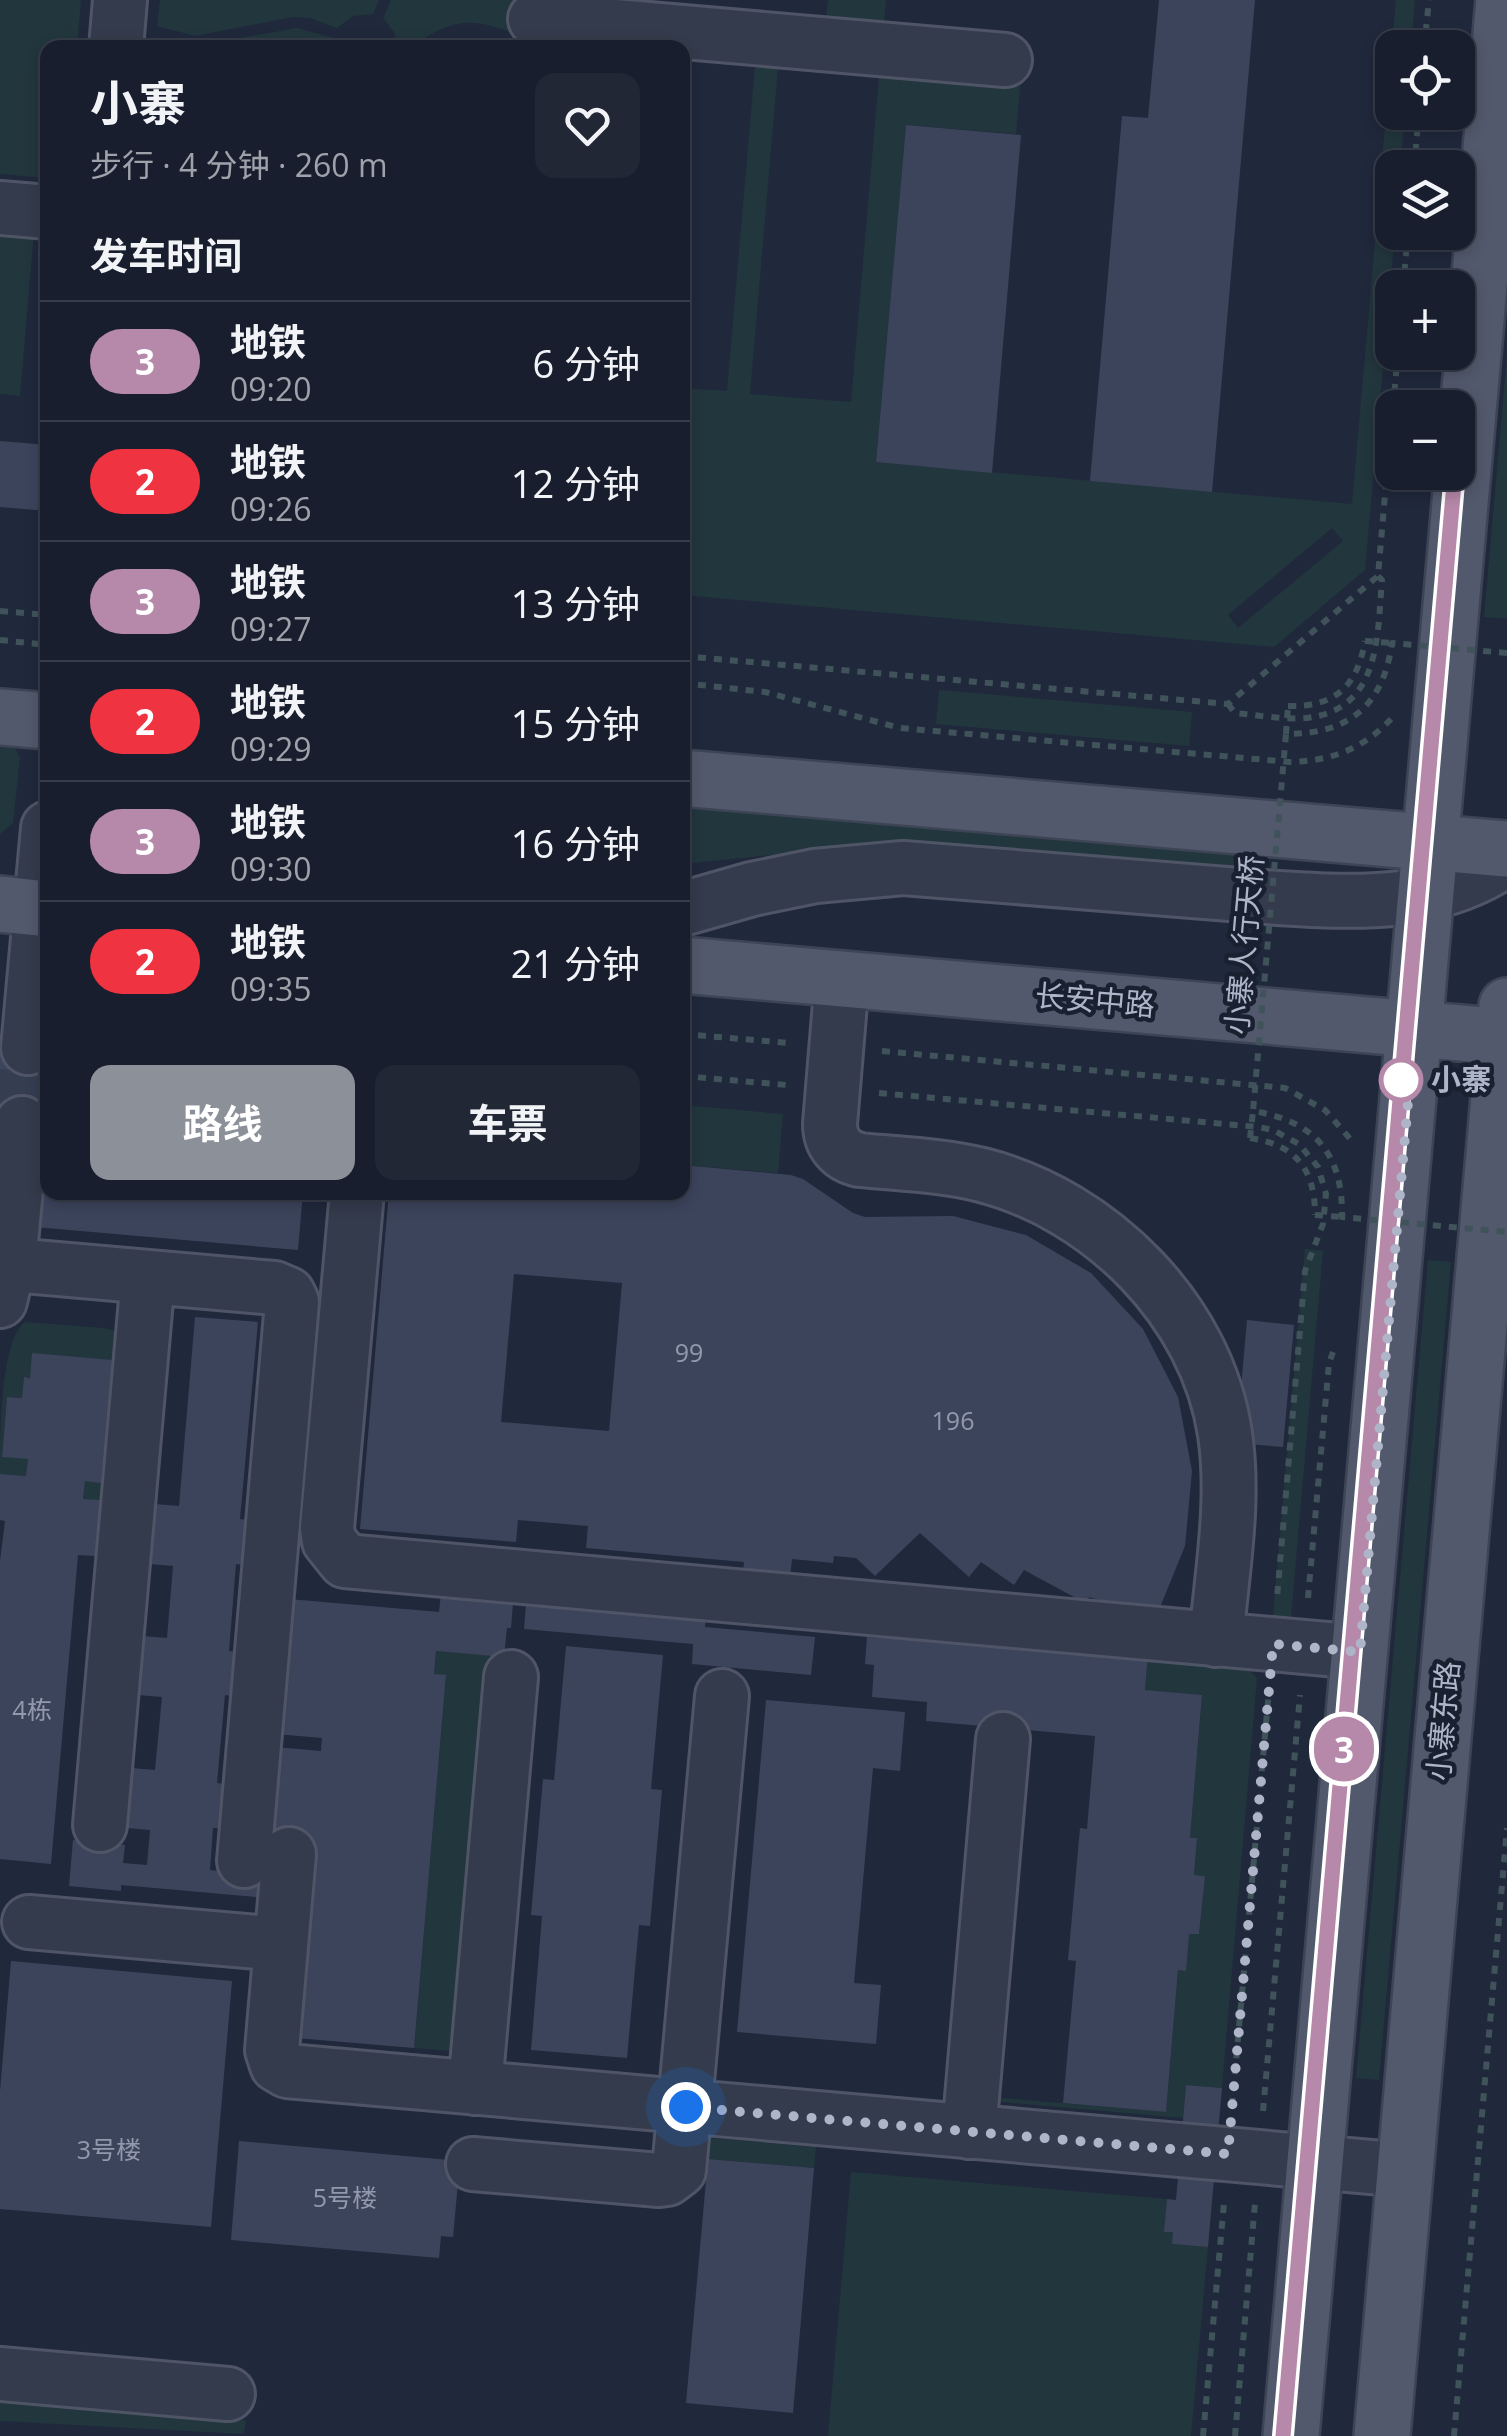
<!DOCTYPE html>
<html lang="zh">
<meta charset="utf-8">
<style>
body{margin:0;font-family:"Open Sans","Noto Sans SC",sans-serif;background:#212735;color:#f1f3f6;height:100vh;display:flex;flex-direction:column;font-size:38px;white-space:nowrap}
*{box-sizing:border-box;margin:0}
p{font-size:32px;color:#9fa2aa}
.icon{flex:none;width:55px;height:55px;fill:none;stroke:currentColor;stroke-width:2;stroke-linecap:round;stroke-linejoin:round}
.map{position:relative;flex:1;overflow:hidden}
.details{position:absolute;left:40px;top:40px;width:650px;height:1160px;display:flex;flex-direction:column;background:#181e2d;border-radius:20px;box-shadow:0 5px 15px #0003,0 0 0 2px #363c49}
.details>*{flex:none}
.badge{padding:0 20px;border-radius:32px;font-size:35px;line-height:65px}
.fabs{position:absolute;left:1375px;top:30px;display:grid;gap:20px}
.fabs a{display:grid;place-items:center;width:100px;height:100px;border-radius:20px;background:#181e2d;box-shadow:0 5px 15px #0003,0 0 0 2px #363c49;font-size:50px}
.you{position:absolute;width:50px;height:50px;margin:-25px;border:8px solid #fff;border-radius:50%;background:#1a73e8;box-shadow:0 0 0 15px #1a73e833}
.map>.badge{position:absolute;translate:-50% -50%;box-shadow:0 0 0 5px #fff}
h2{padding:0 50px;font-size:38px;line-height:90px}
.round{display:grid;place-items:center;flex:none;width:105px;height:105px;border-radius:20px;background:#212735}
.head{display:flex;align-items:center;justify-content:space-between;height:170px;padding:0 50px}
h1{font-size:48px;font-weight:700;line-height:75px}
.button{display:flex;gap:20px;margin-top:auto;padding:20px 50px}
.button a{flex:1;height:115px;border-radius:20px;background:#8c9099;color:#fff;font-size:40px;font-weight:700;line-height:115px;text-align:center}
.button a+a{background:#212735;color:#f1f3f6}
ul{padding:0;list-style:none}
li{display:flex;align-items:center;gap:30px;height:120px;padding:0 50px;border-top:2px solid #363c49}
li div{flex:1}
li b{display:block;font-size:38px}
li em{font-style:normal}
li .badge{min-width:110px;font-weight:700;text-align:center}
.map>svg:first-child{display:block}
.green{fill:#22363d;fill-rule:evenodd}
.building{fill:#3c445c;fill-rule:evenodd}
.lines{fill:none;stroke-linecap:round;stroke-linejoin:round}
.minor-tunnel{stroke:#353d51;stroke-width:52;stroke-dasharray:52 26;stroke-linecap:butt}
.minor-casing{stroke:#4f5566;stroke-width:58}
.major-casing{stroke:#3d4455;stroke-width:60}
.path{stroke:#40535a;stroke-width:6;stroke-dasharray:8 8;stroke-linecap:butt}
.minor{stroke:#343b4c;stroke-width:52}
.major{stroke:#52596c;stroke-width:55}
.path-bridge{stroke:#40535a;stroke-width:6;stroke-dasharray:8 8;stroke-linecap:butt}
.line-casing{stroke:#fff;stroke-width:22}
.line{stroke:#b688a9;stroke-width:15}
.walk{stroke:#afb5c8;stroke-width:10;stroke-dasharray:0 18}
.stop-dot{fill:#fff;stroke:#b688a9;stroke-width:5}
.labels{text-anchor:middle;stroke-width:9;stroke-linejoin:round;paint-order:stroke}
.number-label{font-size:25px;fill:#9299ad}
.street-label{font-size:30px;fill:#afb5c8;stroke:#192030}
.stop-label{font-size:30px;font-weight:bold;fill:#afb5c8;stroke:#192030;text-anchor:start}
</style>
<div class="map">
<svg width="1507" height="2436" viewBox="0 0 1507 2436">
<rect width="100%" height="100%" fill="#20283c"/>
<path class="green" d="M0,0H81L77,47L48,48L47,178L0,174Z
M160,0H379L373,14L353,16L337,28L310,18L293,17L195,36L157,26Z
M391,0H515L512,33C480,20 458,18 428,36C417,42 410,47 398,47L394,32L383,18Z
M828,0H886L884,22L826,17Z
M1396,0H1415L1411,47L1392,48V112L1405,113L1400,167L1392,168L1395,233L1365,570L1274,647L683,595L682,388L727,391L755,66L778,68L750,394L851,402L880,65L1021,77L1016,134L906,125L876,462L1352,504ZM1332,528L1343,541L1238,628L1228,615Z
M297,28L333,38L332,47H156V37L195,46Z
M0,229L34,232L20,396L0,394Z
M1507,355V619L1484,617Z
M939,690L1192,712L1189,746L936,724Z
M0,741L13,745L20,757L13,823L0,834Z
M682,800L1241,849L1238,880L810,851L683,864Z
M682,1105L783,1114L778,1173L683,1165Z
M1305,1249L1323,1251L1290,1629L1272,1627Z
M1428,1260L1451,1262L1379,2080L1356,2078Z
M25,1322L104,1328L120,1332L109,1558L95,1556L100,1501L83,1499L85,1481L101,1482L112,1360L24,1378L22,1398L7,1397L2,1456L28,1459L26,1476L0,1474C0,1437 0,1341 25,1322Z
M436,1651L497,1656L463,2052L414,2048L446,1676L434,1674Z
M1148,1655L1246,1666L1257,1678L1222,2088L1186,2085L1183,2118L990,2101V2097L1166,2112L1178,1970L1189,1934H1199L1204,1876L1194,1875L1197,1839L1190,1838L1202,1696L1145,1690Z
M709,2138L816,2147L814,2168L708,2159Z
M851,2172L1167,2199L1165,2232H1173V2244L1208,2247L1191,2436H828Z
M0,2399L246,2420L244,2434L0,2421Z"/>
<path class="building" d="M1159,0H1255L1212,492L1090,481L1122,116L1148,118Z
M906,125L1021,135L992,473L876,462Z
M0,441L48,445V511L0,507Z
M0,1045L48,1049V1125L9,1122L12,1092L0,1091Z
M0,1140L48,1145V1192H303L298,1250L0,1224Z
M682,1165L791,1175L803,1179L853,1213L865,1217L953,1216L1026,1235L1091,1273L1143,1329L1178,1397L1192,1471L1185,1546L1156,1617L1089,1597L1087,1604L1024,1570L1014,1585L981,1562L969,1577L920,1533L875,1576L856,1558L834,1556L833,1563L792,1559L789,1587L742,1583L744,1562L586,1548L588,1526L518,1520L516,1542L360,1529L389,1192H682ZM514,1274L622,1283L609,1431L501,1422Z
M195,1317L258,1322L240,1519L248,1520L244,1565L236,1564L229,1651L236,1652L232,1696L225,1695L217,1783L225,1784L221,1828H213L210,1870L259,1875L257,1897L121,1885V1891L69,1886L73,1840L125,1845L123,1863L147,1865L150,1830L115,1827L120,1767L155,1770L162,1697L126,1694L131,1635L167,1638L173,1566L138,1563L143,1503L179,1506Z
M1247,1320L1294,1325L1283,1447L1236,1443Z
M32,1353L112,1360L101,1483L85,1481L83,1499L100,1500L95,1556L78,1555L51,1864L0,1859V1561L5,1521L0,1520V1474L26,1476L28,1459L2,1457L7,1397L22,1398L24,1377L30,1378Z
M442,1584L514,1591L511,1628H507L504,1657L436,1651L434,1674L446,1675L414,2048L296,2038L267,1842L275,1747L321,1751L322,1738L276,1734L277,1598L439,1612Z
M527,1592L706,1607L705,1627L815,1637L811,1675L692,1664L693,1644L524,1629Z
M877,1632L1148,1655L1145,1690L1202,1695L1190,1838H1197L1194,1875L1205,1876L1199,1934H1189L1186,1971L1178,1970L1166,2112L1063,2103L1076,1961L1068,1960L1080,1828L1087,1829L1095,1736L926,1721L927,1702L872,1697L874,1665L865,1664L867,1637L877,1638Z
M566,1646L663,1655L651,1789L662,1790L650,1926L639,1925L627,2058L531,2050L542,1916L531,1915L543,1779L554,1780Z
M766,1700L905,1712L900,1771L873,1768L854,1983L881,1985L876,2044L737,2032Z
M11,1961L232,1981L211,2227L0,2209V2091Z
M1186,2085L1222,2088L1208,2247L1172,2244L1173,2232H1164L1167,2199L1176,2200Z
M239,2141L460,2161L453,2237L441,2236L439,2258L231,2240Z
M708,2159L814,2168L793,2413L686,2403Z"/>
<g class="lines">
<path class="minor-tunnel" d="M22,1123L28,1048"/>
<g class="minor-casing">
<path id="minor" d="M535,19L1005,60
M116,48L120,0
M0,208L48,212
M682,909L752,889L815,876L903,868L1278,898C1358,903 1439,907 1507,859
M842,979L830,1124C830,1143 841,1156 860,1160C900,1164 942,1165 982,1175C1100,1205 1207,1311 1225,1434C1235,1501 1222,1573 1216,1640
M28,1048L48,828
M357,1192L327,1528L329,1541L345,1561L1360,1652
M0,1264L274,1288L288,1294L292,1302L244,1861
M0,1301L9,1264L22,1123
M100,1825L148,1277
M289,1854L272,2050L277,2065L287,2071L1405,2170
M29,1922L281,1944
M475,2088L511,1677
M969,2132L1003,1739
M473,2164L659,2180L667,2179L679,2170L722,1696
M0,2374L228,2394"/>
</g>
<g class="major-casing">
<path id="major" d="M0,717L48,721
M682,778L1507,849
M0,904L48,909
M682,965L1507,1037
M1291,2436L1504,0
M1382,2436L1507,1006"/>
</g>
<path class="path" d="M1424,48L1429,0
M1414,168L1419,112
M1403,288L1408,232
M1393,408L1398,352
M0,611L48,615
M0,640L48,645
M682,656L1228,704L1378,576L1392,413
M682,683L765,692L900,728L1290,762C1331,761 1363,749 1391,719
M1228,704L1235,713C1258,715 1283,720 1306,718C1381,710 1377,636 1382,580L1378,576
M1288,706C1335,707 1357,687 1365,641
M682,1034L790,1043
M882,1051L1285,1088L1325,1110L1352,1141
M682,1076L787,1085
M879,1093L1258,1127L1273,1130L1299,1144L1318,1167L1326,1194L1323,1224L1305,1271L1277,1598
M1250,1138C1296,1145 1315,1169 1315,1215
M1308,1598L1329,1363L1333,1352
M1232,2106L1269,1690
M1263,2111L1300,1695
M1203,2436L1224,2203
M1235,2436L1255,2203
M1454,2436L1507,1828"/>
<use href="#minor" class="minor"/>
<use href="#major" class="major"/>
<path class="path-bridge" d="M1365,641L1392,643
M1507,653L1392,643C1383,706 1349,734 1286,734L1253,1111C1315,1121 1343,1154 1342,1217L1507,1232
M1286,734L1288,706
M1250,1138L1253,1111
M1315,1215L1342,1217"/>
</g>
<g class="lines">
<g class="line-casing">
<path id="line" d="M1283,2436L1455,472"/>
</g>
<use href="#line" class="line"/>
<path class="walk" d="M686,2107L1228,2154L1273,1644L1360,1652L1411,1068L1401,1080"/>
</g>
<circle class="stop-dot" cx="1401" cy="1080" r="20"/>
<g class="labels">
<g class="number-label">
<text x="689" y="1362">99</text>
<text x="953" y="1430">196</text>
<text x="32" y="1719">4栋</text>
<text x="109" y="2159">3号楼</text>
<text x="345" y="2207">5号楼</text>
</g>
<g class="street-label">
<text transform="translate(1245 945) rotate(-85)" y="10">小寨人行天桥</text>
<text transform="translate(1095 1001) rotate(5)" y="10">长安中路</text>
<text transform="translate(1444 1721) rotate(-85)" y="10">小寨东路</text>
</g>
<g class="stop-label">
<text x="1431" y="1090">小寨</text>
</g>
</g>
</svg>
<div class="fabs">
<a><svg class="icon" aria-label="locate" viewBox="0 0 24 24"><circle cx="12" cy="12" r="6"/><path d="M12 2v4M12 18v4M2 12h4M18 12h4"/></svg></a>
<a><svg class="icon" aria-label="layers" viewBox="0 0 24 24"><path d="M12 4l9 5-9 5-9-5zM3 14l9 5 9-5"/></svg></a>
<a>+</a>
<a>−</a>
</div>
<div class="you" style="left:686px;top:2107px"></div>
<b class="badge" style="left:1344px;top:1749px;background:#b688a9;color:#fff">3</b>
<section class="details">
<div class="head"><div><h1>小寨</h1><p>步行 · 4 分钟 · 260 m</p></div><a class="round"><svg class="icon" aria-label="heart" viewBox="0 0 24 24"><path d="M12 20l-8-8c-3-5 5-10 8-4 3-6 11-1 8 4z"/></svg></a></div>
<h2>发车时间</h2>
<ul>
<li><span class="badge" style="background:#b688a9;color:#fff">3</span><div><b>地铁</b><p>09:20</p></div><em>6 分钟</em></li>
<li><span class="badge" style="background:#ef3340;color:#fff">2</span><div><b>地铁</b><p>09:26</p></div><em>12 分钟</em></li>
<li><span class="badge" style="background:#b688a9;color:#fff">3</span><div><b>地铁</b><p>09:27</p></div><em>13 分钟</em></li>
<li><span class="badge" style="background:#ef3340;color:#fff">2</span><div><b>地铁</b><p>09:29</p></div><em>15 分钟</em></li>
<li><span class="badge" style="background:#b688a9;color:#fff">3</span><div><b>地铁</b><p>09:30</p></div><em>16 分钟</em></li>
<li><span class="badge" style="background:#ef3340;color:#fff">2</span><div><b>地铁</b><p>09:35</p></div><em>21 分钟</em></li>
</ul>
<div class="button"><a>路线</a><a>车票</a></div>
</section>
</div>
